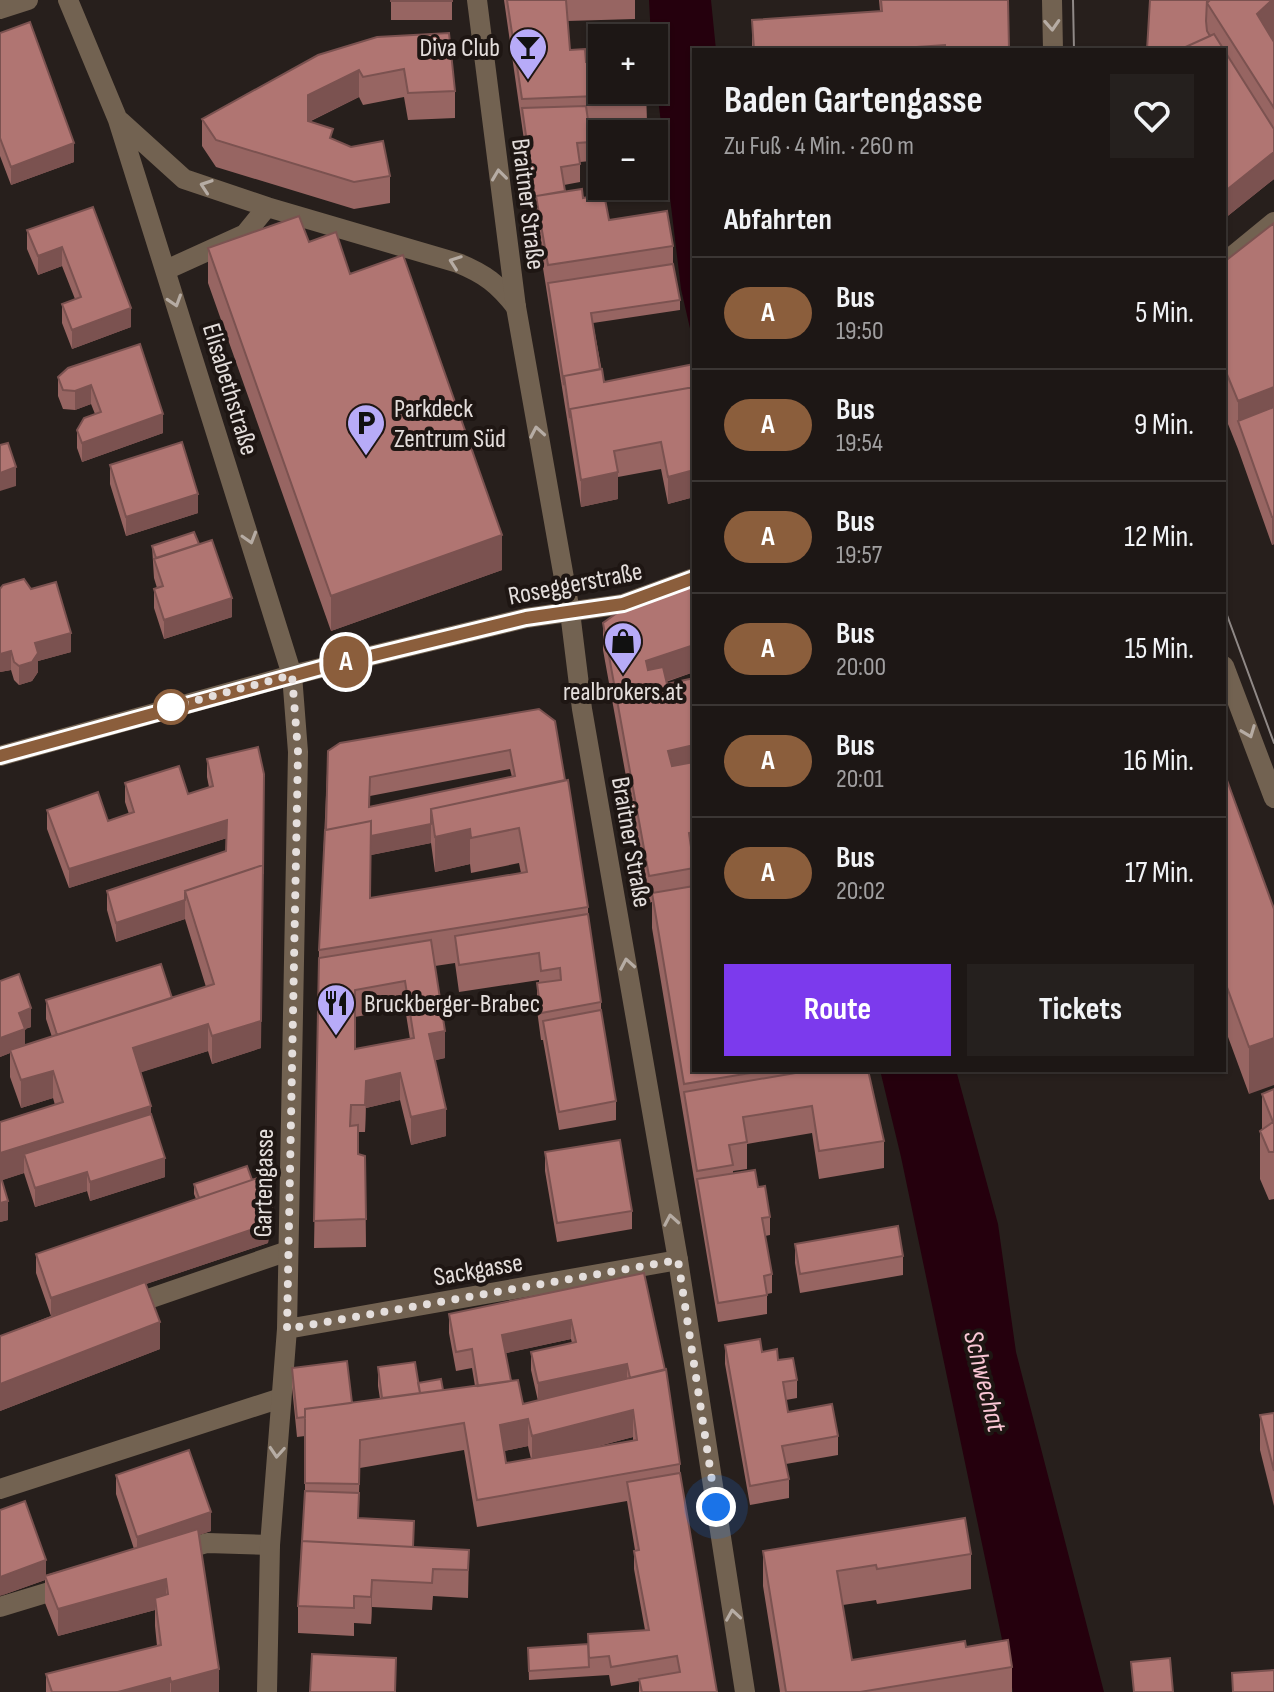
<!DOCTYPE html>
<html lang="de">
<meta charset="utf-8">
<style>
body{margin:0;font-family:"Sofia Sans Condensed",sans-serif;background:#25201e;color:#f1f3f6;height:100vh;display:flex;flex-direction:column;font-size:30px;white-space:nowrap}
*{box-sizing:border-box;margin:0}
p{font-size:26px;color:#a09fa0}
.icon{flex:none;width:44px;height:44px;fill:none;stroke:currentColor;stroke-width:2;stroke-linecap:round;stroke-linejoin:round}
.map{position:relative;flex:1;overflow:hidden}
.side{position:absolute;left:692px;top:48px;width:534px;height:1024px;display:flex;flex-direction:column;background:#1d1715;border-radius:0px;box-shadow:0 2px 6px #0004,0 0 0 2px #3b3634}
.side>*{flex:none}
.badge{padding:0 16px;border-radius:26px;font-size:28px;line-height:52px}
.buttons{position:absolute;left:588px;top:24px;display:grid;gap:16px}
.buttons a{display:grid;place-items:center;width:80px;height:80px;border-radius:0px;background:#1d1715;box-shadow:0 2px 6px #0004,0 0 0 2px #3b3634;font-size:40px}
.you{position:absolute;width:40px;height:40px;margin:-20px;border:6px solid #fff;border-radius:50%;background:#1a73e8;box-shadow:0 0 0 12px #1a73e833}
.map>.badge{position:absolute;translate:-50% -50%;box-shadow:0 0 0 4px #fff}
h2{padding:0 32px;font-size:30px;line-height:72px}
.round{display:grid;place-items:center;flex:none;width:84px;height:84px;border-radius:0px;background:#25201e}
.headline{display:flex;align-items:center;justify-content:space-between;height:136px;padding:0 32px}
h1{font-size:38px;font-weight:700;line-height:60px}
.button{display:flex;gap:16px;margin-top:auto;padding:16px 32px}
.button a{flex:1;height:92px;border-radius:0px;background:#7c3aed;color:#fff;font-size:32px;font-weight:700;line-height:92px;text-align:center}
.button a+a{background:#25201e;color:#f1f3f6}
ul{padding:0;list-style:none}
li{display:flex;align-items:center;gap:24px;height:112px;padding:0 32px;border-top:2px solid #3b3634}
li div{flex:1}
li b{display:block;font-size:30px}
li em{font-style:normal}
li .badge{min-width:88px;font-weight:700;text-align:center}
.map>svg:first-child{display:block}
.water{fill:#25000d}
.lines{fill:none;stroke-linecap:round;stroke-linejoin:round}
.service{stroke:#726251;stroke-width:20}
.minor{stroke:#726251;stroke-width:20}
.tertiary{stroke:#726251;stroke-width:20}
.tram{stroke:#908987;stroke-width:2}
.wall{fill:#976562;fill-rule:evenodd}
.shaded-wall{fill:#7b5250}
.building{fill:#b07572;stroke:#7b5250;stroke-width:2;fill-rule:evenodd}
.oneway{stroke:#b6aca4}
.line-casing{stroke:#fff;stroke-width:18}
.line{stroke:#8b5e3c;stroke-width:12}
.walk{stroke:#e4dedc;stroke-width:8;stroke-dasharray:0 14.4}
.stop-dot{fill:#fff;stroke:#8b5e3c;stroke-width:4}
.labels{text-anchor:middle;stroke-width:8;stroke-linejoin:round;paint-order:stroke}
.poi-label{font-size:26px;fill:#e4dedc;stroke:#1e1613;text-anchor:start}
.street-label{font-size:26px;fill:#e4dedc;stroke:#1e1613}
.water-label{font-size:28px;font-style:italic;fill:#fac6d5;stroke:#1e1613}
</style>
<div class="map">
<svg width="1274" height="1692" viewBox="0 0 1274 1692">
<rect width="100%" height="100%" fill="#271f1c"/>
<path class="water" d="M649,0H711L716,50H694V346L681,289L654,65V38H651Z
M880,1070H956L998,1224L1016,1352L1104,1692H1013L901,1157Z"/>
<g class="lines">
<path class="service" d="M125,1307L288,1251
M0,1489L281,1398
M176,1552L207,1543L270,1545
M0,1607L69,1586"/>
<path class="minor" d="M68,0L118,120L292,675L298,752L287,1329L270,1545L267,1692
M0,9L28,0
M120,121L184,179L267,207L458,263C485,274 498,284 516,307
M1224,263L1274,222
M166,270L245,234L267,207
M0,756L292,675L526,618L623,604L694,578
M287,1329L678,1260"/>
<path class="tertiary" d="M477,0L516,307L570,612L582,709L678,1260L745,1692
M1052,0L1053,50
M1224,666L1274,798"/>
<path class="tram" d="M1073,0L1074,50
M1224,607L1274,743"/>
</g>
<path class="wall" d="M391,0H452V20H391Z
M504,0H635V19L567,21L570,50L586,62L646,90L647,122L588,124L591,142V161L580,162V182L564,185L565,191L583,198L609,220L673,246V264L680,300V310L593,323L604,382L694,364V497L668,504L661,469L618,477V499L581,507L536,224Z
M879,0H1008L1009,50H752V20L880,11Z
M1150,0H1274V179L1224,219V50Z
M0,33L74,162L11,185L0,156Z
M377,37L455,91V118L408,120L404,97L363,105L359,97L309,122L333,140L390,176V203L354,209L216,167L202,146V119Z
M93,207L131,327L72,349L62,323V304L75,299L62,266L38,275L27,249V230Z
M1274,223V544L1272,545L1238,449L1224,414V262Z
M309,242L350,274L502,570L331,631L208,283V248Z
M140,344L163,433L82,462L77,448V430L95,414L91,404L75,410L63,409L58,396V377Z
M110,465L198,513L126,536L110,484Z
M199,544L232,617L164,639L154,608V589L157,588L154,578L152,546Z
M0,589L71,652L38,661V672L32,681L19,685L14,680L11,670L0,672Z
M603,623L694,672L666,682L667,684L694,678V859H692L694,886V1070H868L884,1141V1168L819,1179L812,1133L747,1144V1169L733,1171V1173L758,1187L770,1217V1235L765,1236L772,1274V1293L767,1294V1314L718,1322L652,928V902L649,903L603,650Z
M539,709L588,907V914L601,1002V1010L616,1101V1120L559,1130L543,1040H541L537,1010V983L539,982V980L459,992L455,963L435,966L445,1058L435,1060L446,1136L411,1145L400,1100L366,1108L365,1132H358V1154L365,1156L366,1247L314,1248L319,950L328,751ZM510,769L512,777L369,807L370,796ZM431,843L435,872L470,864L471,873L519,863L521,873L371,898V855ZM405,1008L410,1039L355,1049V1017Z
M258,747L261,1048L212,1064L208,1051L141,1072L165,1177L90,1201L87,1191L35,1207L24,1173L2,1180L8,1220L0,1222V1122L55,1105L53,1098L21,1108L10,1077V1053L0,1057V981L31,1027L25,1029V1045L52,1037L46,1019V1000L172,998L206,987L185,919L116,942L107,910V891L226,851L227,838L69,888L47,829V810L108,821L129,814L125,802V783L188,794L209,787L207,777V759Z
M1224,772L1274,909L1249,1094L1224,1026Z
M1274,1089V1199L1269,1200L1260,1179V1131L1262,1130V1094Z
M545,1152L632,1211V1229L557,1242L545,1171Z
M252,1180L275,1191L268,1243L146,1284L160,1349L0,1411V1336L51,1316L36,1273V1254L196,1199L194,1194V1184Z
M795,1244L903,1256V1275L800,1293L795,1263Z
M644,1273L680,1464V1473L717,1692H639V1681L611,1686L609,1675L529,1680L528,1648L588,1644L645,1630L634,1569V1551L635,1550L627,1501L477,1527L464,1450L360,1468L358,1518L414,1547L469,1550L468,1598L433,1596L432,1610L372,1607L371,1624L354,1623V1636L298,1633V1606L305,1492V1436L297,1437L292,1387V1368L352,1403L380,1399L378,1386V1367L418,1383L443,1390L475,1386L472,1368L456,1371L449,1333V1314ZM571,1339L572,1343L531,1352V1370L538,1401L523,1404L511,1381L506,1353ZM633,1437V1441L584,1450ZM528,1446L531,1459L506,1463L504,1451Z
M725,1345L762,1352L778,1360L797,1380V1398L786,1400L788,1412L838,1436V1455L786,1464L789,1479V1498L750,1505L725,1364Z
M1274,1413V1506L1260,1450V1415Z
M116,1475L211,1531L199,1535L219,1692H46V1674L157,1646L155,1626V1610L58,1636L45,1603V1580L0,1596L46,1575L134,1549L116,1494Z
M763,1551L971,1554V1589L877,1604L876,1600L843,1605L852,1660L966,1647L1012,1667V1692H780L763,1586Z"/>
<path class="shaded-wall" d="M1272,0H1274V46L1257,14Z
M359,70V97L308,122V149V95Z
M74,143V162L11,185V167Z
M1274,152V179L1224,219V192Z
M62,247V266L38,275V256Z
M131,308V327L72,349V330Z
M91,385V404L75,410V391Z
M1274,387V434L1238,421V449V401Z
M163,414V433L82,462V443Z
M16,467V486L0,491V473Z
M694,470V497L668,504V477Z
M618,472V499L581,507V480Z
M198,494V513L126,536V517Z
M1272,517H1274V544L1272,545Z
M502,535V570L331,631V596Z
M232,598V617L164,639V620Z
M71,633V652L38,661V672L32,681L19,685V666L35,643Z
M694,645V672L646,688V661Z
M11,651V670L0,672V654Z
M694,745V772L668,778V751Z
M264,792L261,1048L212,1064V1036L263,874Z
M227,820V838L69,888V869Z
M431,824V843L371,855V836Z
M470,829V864L435,872V837Z
M694,832V859L689,860V833Z
M185,900V919L116,942V923Z
M31,1008V1027L19,1031V1013Z
M208,1024V1051L133,1075V1048Z
M25,1029V1048L10,1050V1053L0,1057V1038Z
M445,1031V1058L429,1062V1034Z
M1274,1038V1085L1249,1094V1047Z
M53,1071V1098L21,1108V1080Z
M400,1073V1100L366,1108L365,1132L366,1081Z
M151,1106V1133L24,1154V1173L0,1181V1153Z
M446,1109V1136L411,1145V1117Z
M165,1158V1177L90,1201V1182Z
M87,1172V1191L35,1207V1188Z
M275,1172V1191L268,1243L51,1316V1298Z
M8,1201V1220L0,1222V1203Z
M571,1320V1339L502,1354V1335Z
M160,1322V1349L0,1411V1384Z
M627,1364V1382L538,1401V1383Z
M633,1410V1437L532,1463V1436Z
M528,1419V1446L500,1452V1425Z
M211,1512V1531L137,1556V1537Z
M46,1560V1579L45,1576V1580L0,1596V1577Z
M166,1579V1607L155,1598V1610L58,1636V1609Z
M372,1580V1607L371,1624V1597Z
M219,1669V1692H171V1682Z
M170,1678V1692H118Z"/>
<path class="building" d="M391,0H452V1H391Z
M507,0H566L570,50L585,49L586,62H602V90H646L647,94L522,99Z
M881,0H1008L1009,50H945V45L872,50H754L752,20L882,11Z
M1150,0H1207L1206,21L1207,31L1210,36L1179,50H1147Z
M1210,0H1272L1257,14L1274,42V108L1207,3Z
M30,22L74,143L11,167L0,138V33Z
M449,33L455,91L408,93L404,69L363,77L359,70L308,95V121L333,129L330,138L351,147L383,141L390,176L354,182L216,140L202,119L318,55L377,37Z
M1214,34L1224,50H1179Z
M1224,50L1274,129V152L1224,192Z
M586,106L591,142L577,143L580,164L561,167L565,191L536,196V205L522,108Z
M582,189L583,198L604,194L609,220L667,211L673,246L548,265L536,196Z
M93,207L131,308L72,330L62,304L81,297L62,247L38,256L27,230Z
M299,216L309,242L336,232L350,274L403,255L502,535L331,596L208,248Z
M1274,223V387L1238,401L1224,367V262Z
M673,264L680,300L591,313L600,369L564,376V385L548,283Z
M140,344L163,414L82,443L77,430L84,418L101,412L91,385L75,391L63,390L58,377L68,368Z
M694,364V387L570,409V418L564,376L602,369L604,382Z
M694,387V470L668,477L661,442L614,451L618,472L581,480L570,409Z
M1274,407V517H1272L1238,421Z
M182,442L198,494L126,517L110,465Z
M8,443L16,467L0,473V445Z
M194,532L199,544L156,558L152,546Z
M212,540L232,598L164,620L154,589L163,586L154,559Z
M24,579L31,589L56,582L71,633L35,643L38,653L32,662L19,666L14,662L11,651L0,654V589L3,585Z
M694,579V645L646,661L648,670L663,667L667,684L694,678V745L668,751L672,766L694,762V832L689,833L694,868L649,876L603,623L628,605Z
M539,709L555,721L565,780L431,809V824L371,836V821L326,830L328,751L340,743ZM510,750L515,776L369,807L370,777Z
M258,747L264,774L263,874V865L185,891V900L116,923L107,891L226,851L227,820L69,869L47,810L98,792L108,821L134,812L125,783L179,766L188,794L213,786L207,759Z
M1224,772L1274,909V1038L1249,1047L1224,979Z
M568,780L588,907L319,950L325,830L371,821L370,898L527,872L519,828L471,838L470,829L435,837L431,809Z
M263,865L261,1021L212,1036L208,1024L133,1048L151,1106L0,1153V1122L63,1102L53,1071L21,1080L10,1050L214,984L185,891Z
M694,886V1070H768L684,1084L652,893Z
M588,914L601,1002L541,1013L537,983L561,980L560,968L541,971L539,953L459,965L455,936Z
M431,940L445,1031L429,1034L446,1109L411,1117L400,1073L366,1081L365,1105H351L350,1126L358,1125V1154L365,1156L366,1219L314,1221L319,958ZM405,981L414,1038L355,1049V990Z
M161,964L172,998L57,1035L46,1000Z
M19,974L31,1008L19,1013L25,1029L0,1038V981Z
M601,1010L616,1101L559,1112L543,1021Z
M813,1070H868L884,1141L819,1151L812,1106L743,1117L747,1142L729,1145L733,1165L697,1171L684,1092Z
M1274,1089V1152H1269L1260,1131L1273,1122L1262,1094Z
M151,1114L165,1158L90,1182L87,1172L35,1188L24,1154Z
M620,1140L632,1211L557,1223L545,1152Z
M247,1166L252,1180L199,1198L194,1184Z
M755,1170L758,1187L765,1186L770,1217L762,1218L772,1274L764,1276L767,1295L718,1303L697,1179Z
M275,1172L268,1224L51,1298L36,1254Z
M0,1174L8,1201L0,1203Z
M898,1226L903,1256L800,1274L795,1244Z
M644,1273L665,1370L630,1378L627,1364L538,1383L531,1352L576,1342L571,1320L502,1335L511,1381L478,1386L472,1349L456,1352L449,1314Z
M145,1282L160,1322L0,1384V1336Z
M760,1339L762,1352L777,1349L778,1360L793,1358L797,1380L783,1382L788,1412L832,1404L838,1436L782,1446L789,1479L750,1486L725,1345Z
M347,1361L352,1403L305,1409V1417L297,1418L292,1368Z
M415,1362L420,1393L382,1398L378,1367Z
M666,1369L680,1464L477,1500L464,1423L360,1440L359,1484L305,1483V1409L518,1380L523,1404ZM633,1410L637,1440L506,1463L500,1425L528,1419L532,1436Z
M441,1379L443,1390L420,1393L418,1383Z
M1274,1413V1471L1260,1415Z
M189,1450L211,1512L137,1537L116,1475Z
M680,1473L717,1692H642L639,1679L680,1672L677,1656L611,1667L609,1656L589,1658L588,1634L649,1630L634,1551L639,1550L627,1482Z
M305,1491L359,1493L358,1518L414,1521L413,1547L302,1541Z
M25,1501L46,1560L0,1577V1510Z
M965,1518L971,1554L877,1569L876,1565L837,1571L852,1660L965,1641L966,1647L1008,1640L1012,1667L860,1692H786L763,1551Z
M198,1529L219,1669L171,1682L170,1678L118,1692H52L46,1674L161,1645L155,1598L168,1594L166,1579L58,1609L45,1576Z
M302,1541L469,1550L468,1570L433,1569L432,1583L372,1580L371,1597L354,1596V1608L298,1606Z
M588,1644L589,1667L529,1671L528,1648Z
M312,1654L396,1658L395,1692H310Z
M1170,1658L1173,1692H1134L1131,1662Z
M1274,1670V1692H1233L1232,1673Z"/>
<defs><path id="oneway-chevron" d="M-2-3.5L2.5 0L-2 3.5" fill="none" stroke-width="1.6" stroke-linecap="round" stroke-linejoin="round" transform="scale(2)"/></defs>
<g class="oneway">
<use href="#oneway-chevron" transform="translate(1052 25) rotate(87)"/>
<use href="#oneway-chevron" transform="translate(499 175) rotate(-97)"/>
<use href="#oneway-chevron" transform="translate(206 186) rotate(-161)"/>
<use href="#oneway-chevron" transform="translate(455 262) rotate(-160)"/>
<use href="#oneway-chevron" transform="translate(175 301) rotate(72)"/>
<use href="#oneway-chevron" transform="translate(537 432) rotate(-100)"/>
<use href="#oneway-chevron" transform="translate(250 538) rotate(73)"/>
<use href="#oneway-chevron" transform="translate(1249 732) rotate(69)"/>
<use href="#oneway-chevron" transform="translate(627 964) rotate(-100)"/>
<use href="#oneway-chevron" transform="translate(671 1220) rotate(-100)"/>
<use href="#oneway-chevron" transform="translate(277 1452) rotate(94)"/>
<use href="#oneway-chevron" transform="translate(733 1615) rotate(-99)"/>
</g>
<g class="lines">
<g class="line-casing">
<path id="line" d="M0,756L321,668L526,618L623,604L694,578"/>
</g>
<use href="#line" class="line"/>
<path class="walk" d="M171,707L292,675L298,752L287,1329L678,1260L716,1507"/>
</g>
<defs>
<g id="bar-pin" transform="scale(2)"><path d="M0 17L-7.5 6A9.5 9.5 0 1 1 7.5 6Z" fill="#b7abf8" stroke="#1e1613"/><path d="M-6-5H6L.8 .8V4.5H3.5V6h-7V4.5H-.8V.8Z" fill="#111"/></g>
<g id="parking-pin" transform="scale(2)"><path d="M0 17L-7.5 6A9.5 9.5 0 1 1 7.5 6Z" fill="#b7abf8" stroke="#1e1613"/><path d="M-3.5-5.5H1a3.5 3.5 0 0 1 0 7H-1V5.5H-3.5ZM-1-3.4V-.6H.8a1.4 1.4 0 0 0 0-2.8Z" fill="#111"/></g>
<g id="shop-pin" transform="scale(2)"><path d="M0 17L-7.5 6A9.5 9.5 0 1 1 7.5 6Z" fill="#b7abf8" stroke="#1e1613"/><path d="M-5-2.5h2.3a2.7 3.5 0 0 1 5.4 0H5L5.5 6h-11ZM-1.5-2.5h3a1.5 2.3 0 0 0-3 0Z" fill="#111"/></g>
<g id="restaurant-pin" transform="scale(2)"><path d="M0 17L-7.5 6A9.5 9.5 0 1 1 7.5 6Z" fill="#b7abf8" stroke="#1e1613"/><path d="M-5-6h1v4h1v-4h1v4h1v-4h1v5L-1.5 .5V6h-2V.5L-5-1ZM5-6V6H3V1.5H1.5Q1.5-4 5-6Z" fill="#111"/></g>
</defs>
<g fill-rule="evenodd">
<use href="#bar-pin" x="528" y="47"/>
<use href="#parking-pin" x="366" y="423"/>
<use href="#shop-pin" x="623" y="641"/>
<use href="#restaurant-pin" x="336" y="1003"/>
</g>
<circle class="stop-dot" cx="171" cy="707" r="16"/>
<g class="labels">
<g class="poi-label">
<text x="500" y="56" text-anchor="end">Diva Club</text>
<text x="394" y="417">Parkdeck<tspan x="394" dy="30">Zentrum Süd</tspan></text>
<text x="623" y="700" text-anchor="middle">realbrokers.at</text>
<text x="364" y="1012">Bruckberger-Brabec</text>
</g>
<g class="street-label">
<text transform="translate(529 204) rotate(83)" y="9">Braitner Straße</text>
<text transform="translate(231 389) rotate(73)" y="9">Elisabethstraße</text>
<text transform="translate(575 583) rotate(-11)" y="9">Roseggerstraße</text>
<text transform="translate(632 842) rotate(80)" y="9">Braitner Straße</text>
<text transform="translate(263 1183) rotate(-89)" y="9">Gartengasse</text>
<text transform="translate(478 1269) rotate(-10)" y="9">Sackgasse</text>
</g>
<g class="water-label">
<text transform="translate(986 1381) rotate(76)" y="10">Schwechat</text>
</g>
</g>
</svg>
<div class="buttons">
<a>+</a>
<a>−</a>
</div>
<div class="you" style="left:716px;top:1507px"></div>
<b class="badge" style="left:346px;top:662px;background:#8b5e3c;color:#fff">A</b>
<section class="side">
<div class="headline"><div><h1>Baden Gartengasse</h1><p>Zu Fuß · 4 Min. · 260 m</p></div><a class="round"><svg class="icon" aria-label="heart" viewBox="0 0 24 24"><path d="M12 20l-8-8c-3-5 5-10 8-4 3-6 11-1 8 4z"/></svg></a></div>
<h2>Abfahrten</h2>
<ul>
<li><span class="badge" style="background:#8b5e3c;color:#fff">A</span><div><b>Bus</b><p>19:50</p></div><em>5 Min.</em></li>
<li><span class="badge" style="background:#8b5e3c;color:#fff">A</span><div><b>Bus</b><p>19:54</p></div><em>9 Min.</em></li>
<li><span class="badge" style="background:#8b5e3c;color:#fff">A</span><div><b>Bus</b><p>19:57</p></div><em>12 Min.</em></li>
<li><span class="badge" style="background:#8b5e3c;color:#fff">A</span><div><b>Bus</b><p>20:00</p></div><em>15 Min.</em></li>
<li><span class="badge" style="background:#8b5e3c;color:#fff">A</span><div><b>Bus</b><p>20:01</p></div><em>16 Min.</em></li>
<li><span class="badge" style="background:#8b5e3c;color:#fff">A</span><div><b>Bus</b><p>20:02</p></div><em>17 Min.</em></li>
</ul>
<div class="button"><a>Route</a><a>Tickets</a></div>
</section>
</div>
